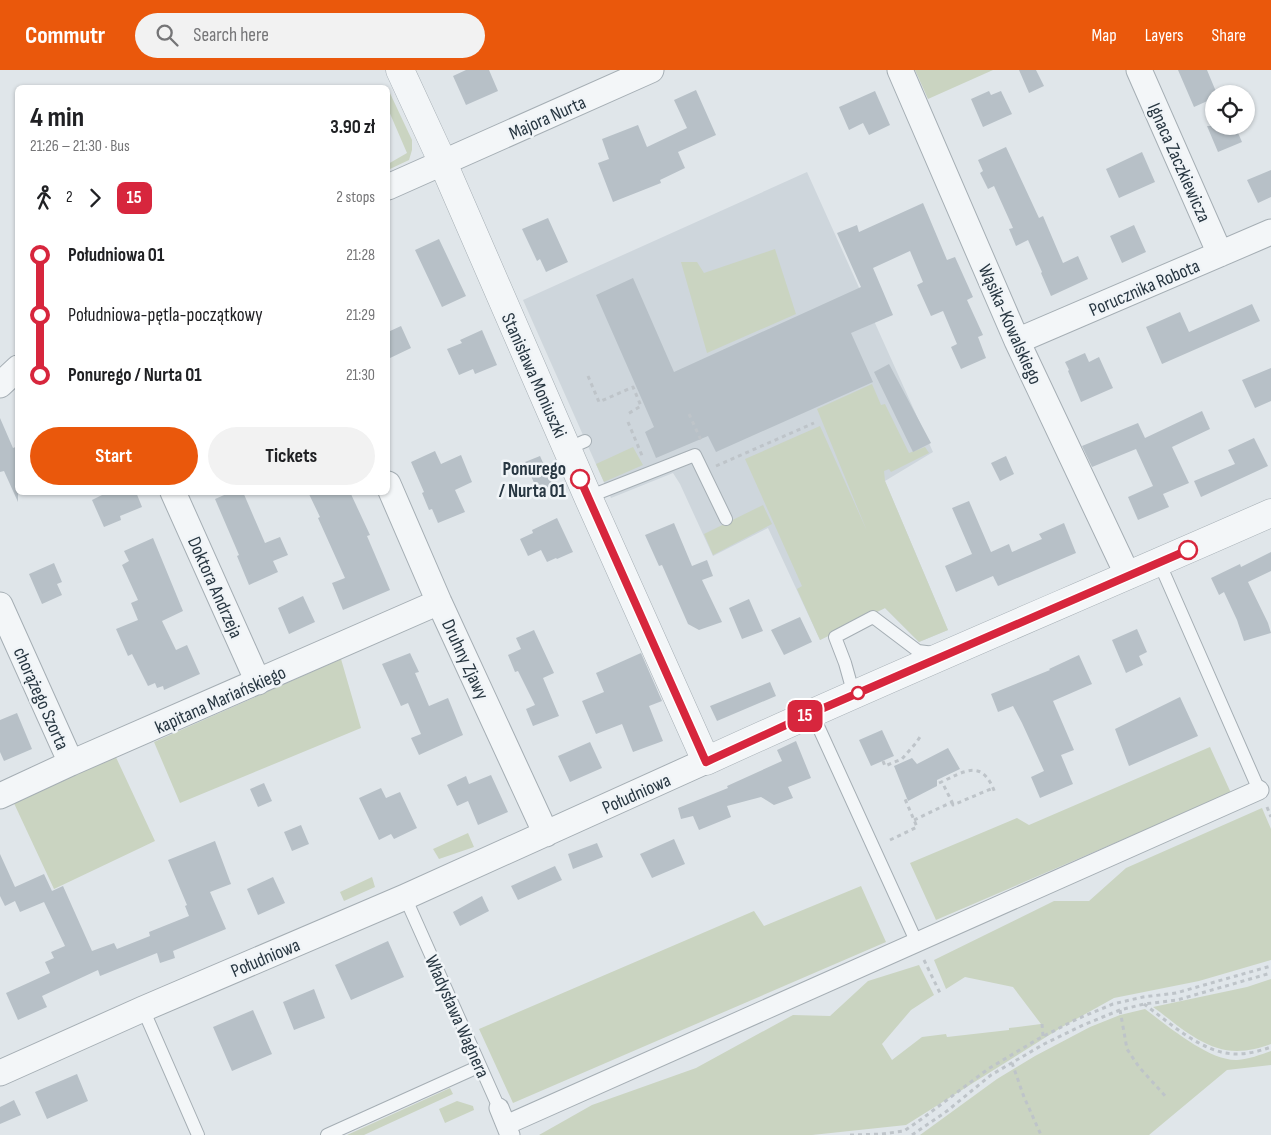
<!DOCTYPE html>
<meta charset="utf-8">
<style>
body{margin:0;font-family:"Sofia Sans Condensed",sans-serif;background:#f2f2f2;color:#202124;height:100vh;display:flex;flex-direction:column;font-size:19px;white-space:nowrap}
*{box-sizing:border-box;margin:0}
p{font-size:16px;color:#757577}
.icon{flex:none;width:28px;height:28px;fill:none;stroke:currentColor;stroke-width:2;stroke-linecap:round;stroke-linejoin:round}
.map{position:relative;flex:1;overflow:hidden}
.drawer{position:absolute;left:15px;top:15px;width:375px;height:410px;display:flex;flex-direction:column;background:#fff;border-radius:8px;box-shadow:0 1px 4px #0004}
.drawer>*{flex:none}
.badge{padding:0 10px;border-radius:8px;font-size:18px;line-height:32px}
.tools{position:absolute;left:1205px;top:15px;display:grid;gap:10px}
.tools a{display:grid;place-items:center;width:50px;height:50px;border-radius:50%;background:#fff;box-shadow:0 1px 4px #0004;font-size:25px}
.map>.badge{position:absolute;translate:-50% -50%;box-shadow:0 0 0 2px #fff}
.legs{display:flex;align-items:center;gap:8px;height:55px;padding:0 15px;font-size:16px}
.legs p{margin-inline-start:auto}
.overview{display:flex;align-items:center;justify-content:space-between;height:85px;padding:0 15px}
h1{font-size:28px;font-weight:700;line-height:38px}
.button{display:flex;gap:10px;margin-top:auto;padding:10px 15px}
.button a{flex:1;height:58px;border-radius:30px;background:#ea580c;color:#fff;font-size:20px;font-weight:700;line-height:58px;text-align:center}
.button a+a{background:#f2f2f2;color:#202124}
ul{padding:0 15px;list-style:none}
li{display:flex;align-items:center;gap:18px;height:60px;font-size:19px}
li i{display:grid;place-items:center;width:8px;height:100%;margin:0 6px;background:currentColor}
li i::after{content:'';width:12px;height:12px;margin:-6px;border:4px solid;border-radius:50%;background:#fff}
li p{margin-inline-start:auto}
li:first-child i{background:linear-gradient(#0000 50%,currentColor 0)}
li:last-child i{background:linear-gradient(currentColor 50%,#0000 0)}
header{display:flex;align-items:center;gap:30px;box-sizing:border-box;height:70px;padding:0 25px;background:#ea580c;color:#fff}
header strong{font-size:24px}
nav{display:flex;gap:28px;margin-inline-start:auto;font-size:18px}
.search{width:350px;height:45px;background:#f2f2f2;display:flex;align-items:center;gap:12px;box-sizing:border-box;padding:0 18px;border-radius:28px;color:#757577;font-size:19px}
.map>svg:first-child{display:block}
.built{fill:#ced6dc}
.green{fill:#cad4c1}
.building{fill:#b7c0c7}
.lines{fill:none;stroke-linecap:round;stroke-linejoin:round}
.service-casing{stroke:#a5aeb4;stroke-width:14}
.pedestrian-casing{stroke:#a5aeb4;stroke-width:21}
.minor-casing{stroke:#a5aeb4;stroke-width:27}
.tertiary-casing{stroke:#a5aeb4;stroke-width:29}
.path{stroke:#bec4c9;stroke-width:3;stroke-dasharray:4 4;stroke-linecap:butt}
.service{stroke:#f3f6f8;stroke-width:12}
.pedestrian{stroke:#f3f6f8;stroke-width:19}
.minor{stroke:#f3f6f8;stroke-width:25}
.tertiary{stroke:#f3f6f8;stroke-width:28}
.line-1-casing{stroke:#fff;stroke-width:11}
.line-1{stroke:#d7263d;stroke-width:8}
.stop-1-dot{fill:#fff;stroke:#d7263d;stroke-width:2.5}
.labels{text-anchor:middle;stroke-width:5;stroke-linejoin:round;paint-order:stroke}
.street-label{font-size:19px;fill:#283742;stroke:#f0f4f7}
.stop-label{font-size:19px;font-weight:bold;fill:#283742;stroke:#f0f4f7;text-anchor:end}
</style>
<header>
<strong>Commutr</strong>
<div class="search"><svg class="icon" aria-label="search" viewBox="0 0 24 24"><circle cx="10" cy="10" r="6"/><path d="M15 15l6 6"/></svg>Search here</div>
<nav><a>Map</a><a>Layers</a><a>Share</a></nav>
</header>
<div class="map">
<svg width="1271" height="1065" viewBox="0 0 1271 1065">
<rect width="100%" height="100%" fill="#e0e6ea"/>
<path class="built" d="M807,102L933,382L885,411L948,560L919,572L885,538L820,570L768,458L713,486L680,414L673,403L611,428L523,230Z"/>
<path class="green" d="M915,0H993L928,29Z
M388,19L412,70V80L409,90L390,99L388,94L407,83L388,39Z
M775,179L796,244L707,283L681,192H697L704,203Z
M872,314L881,335L885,334L909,383L925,377L929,383L891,402L889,399L884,401L885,411L948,560L919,572L885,538L820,570L797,519L802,516L745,389L820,356L867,461L817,339Z
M633,377L643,395L604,412L596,394Z
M763,435L772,454L713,485L704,464Z
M341,589L361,658L180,733L154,672Z
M1210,677L1231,723L936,850L910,793L1017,748L1029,755Z
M114,683L155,771L54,819L12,729Z
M1262,738L1271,759V890L1199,911L1114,928L1062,957L906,1055L812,1065H539L592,1035L696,998L793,945L830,946L868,911L919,895L934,925L911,940L882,974L892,990L922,967L946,964L947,967L1009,960V958L1041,954L1013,917L965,907L946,919L934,890L1054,831H1089L1126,798Z
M468,763L474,777L439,789L433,779Z
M372,807L375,817L344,831L340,822Z
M861,816L886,872L513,1033L479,959L754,841L764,856Z
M1271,909V974C1260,978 1249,981 1237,981C1204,981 1178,955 1153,937L1247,917Z
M1145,939C1168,956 1209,991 1237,990C1249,989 1260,985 1271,981V995L1227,1000L1149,1065H920L997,1009L1035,986L1090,957L1120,945Z
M450,1018L453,1024L364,1065H347Z
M457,1031L473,1036L474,1040L445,1053L439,1039Z"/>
<path class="building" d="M466,0H489L498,21L466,35L453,6Z
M1019,0H1036L1044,16L1029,23Z
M1178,0H1207L1217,24H1214V28L1194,37Z
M696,20L716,65L678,82L685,98L660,110L661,113L613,132L598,93L609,89L602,69L638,55L647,77L687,58L674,30Z
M875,21L890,55L869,65L863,53L849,60L839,37Z
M989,21L991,25L1001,21L1012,44L983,57L971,29Z
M1207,56H1235L1242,72L1218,82Z
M1006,77L1039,148L1043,146L1063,193L1078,186L1088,209L1051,226L1041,203L1042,202L1028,170L1016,176L1009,159L1013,158L994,116L988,119L980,103L983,101L978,90Z
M1142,82L1155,112L1119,128L1106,99Z
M1271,100V127L1258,133L1247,110Z
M923,133L947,190L955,187L973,227L967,230L983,265L978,267L986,288L961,299L951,277L957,274L943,241L931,246L917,215L923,212L910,181L873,198L893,245L851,263L873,312L716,382L708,366L656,388L645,362L654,357L596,225L633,208L674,302L861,217L837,163L857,155L859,162Z
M548,148L568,192L546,202L540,189L537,191L522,159Z
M1134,155L1146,182L1122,193L1110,166Z
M439,169L466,226L442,237L415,180Z
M1252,234L1260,251L1162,294L1146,257L1180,242L1189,262Z
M401,256L411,278L388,289V262Z
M482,260L497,295L475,304L473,299L459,305L447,279L462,273L460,270Z
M1085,283L1089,292L1099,287L1113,318L1081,332L1068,301L1069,300L1065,292Z
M889,294L931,373L913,382L874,302Z
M1271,298V331L1255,338L1242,310Z
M1202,341L1210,359L1172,377L1189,413L1163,424L1169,437L1138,450L1128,427L1153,416L1136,379L1092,397L1082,376L1138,353L1145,368Z
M0,348L13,378L18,376V432L4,401L0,402Z
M1254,368L1268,396L1201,427L1194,411L1235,394L1228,380Z
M435,381L441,394L461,385L472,412L455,420L465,442L438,453L432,439L429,440L422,423L424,422L411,392Z
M540,386L553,415L538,422L525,392Z
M1006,386L1014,404L1000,411L991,393Z
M108,422H136L142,437L120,446L121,450L104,457L92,430Z
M231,422H243L265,473L280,467L288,485L273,491L278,502L249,515L237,486L239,485L215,429Z
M308,422H350L370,465L367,466L390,520L343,540L332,513L345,508L318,448L320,447Z
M969,431L991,482L1009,474L1012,482L1042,469L1039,464L1064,453L1076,483L998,516L993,506L956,522L945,496L972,484L952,438Z
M557,448L573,482L557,489L556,488L547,492L541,480L528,486L520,469L533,463L532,460Z
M674,453L692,496L707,490L713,506L702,510L722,552L699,560L688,554L662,495L659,496L645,465Z
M153,468L183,541L162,551L176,580L187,575L200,604L164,620L163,616L157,618L155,613L148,616L132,584L128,586L116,559L138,550L131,533L138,530L122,495L129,491L124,481Z
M1271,482V501L1248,512L1268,553L1271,563L1244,571L1237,550L1224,522L1219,525L1211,508L1240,494L1241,497Z
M54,493L62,512L57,514L62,525L42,534L29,504Z
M303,526L315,552L289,564L278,538Z
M749,529L763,561L742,569L729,538Z
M800,547L812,572L784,585L771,560Z
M1137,559L1147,582L1139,586L1143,595L1126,603L1112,570Z
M534,560L554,603L543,608L559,646L533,656L526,639L535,635L518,601L515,602L508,585L521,579L516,568Z
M410,583L419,602L415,603L429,636L448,628L463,665L419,685L411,668L421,664L408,633L401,636L382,594Z
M641,583L662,631L649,636L663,671L633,682L622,654L596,664L582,631L604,622L596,603Z
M1079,585L1092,614L1053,631L1074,680L1061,685L1073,714L1040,728L1031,707L1044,701L1022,653L1013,636L998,642L991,624L1050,600L1049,599Z
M770,612L776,626L717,651L710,636Z
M1180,627L1198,666L1129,696L1115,659Z
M17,643L32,679L4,691L0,682V650Z
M882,660L894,686L871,696L859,670Z
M796,671L811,708L788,717L793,728L774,735L761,727L727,736L731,747L699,760L693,746L681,749L678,738L728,718L727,716L782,691L777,680Z
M590,672L602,698L570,712L558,686Z
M948,678L960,699L937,710V716L908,731L894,696L912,688L917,694Z
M491,705L508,742L478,755L468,731L457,736L447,715L466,706L469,714Z
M264,713L272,731L258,737L250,719Z
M381,718L386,728L400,722L417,758L394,769L391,764L379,770L359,728Z
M301,755L309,774L292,781L284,762Z
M674,769L685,794L652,808L640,784Z
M215,771L231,814L210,822L226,859L173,881L175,888L160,893L157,883L100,906L98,900L42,926L47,937L18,950L6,923L50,903L45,892L54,888L51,882L65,876L44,832L20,842L15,831L5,836L0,826V784L15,817L44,804L52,821L63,816L92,881L114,873L117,879L150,866L149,862L189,846L185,836L187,835L168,790Z
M597,773L603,787L573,799L568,784Z
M555,796L562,810L518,830L511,816Z
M273,807L285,833L258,845L247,819Z
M482,826L489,841L460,856L453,842Z
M388,871L404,907L351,930L335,895Z
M314,919L325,948L294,960L283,932Z
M253,940L272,984L232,1001L213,957Z
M77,1004L88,1031L47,1049L35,1022Z
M14,1030L21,1045L0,1054V1037Z"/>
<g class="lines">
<g class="service-casing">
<path id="service" d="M567,379L585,371
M588,427L695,385L726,449
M1159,492L1259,720
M854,625L845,593L835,567L873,547L918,581L934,583
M812,643L917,873
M405,827L499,1038
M143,939L198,1065
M327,1065L480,996"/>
</g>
<g class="pedestrian-casing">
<path id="pedestrian" d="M499,1038L510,1065
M506,1055L1259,720"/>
</g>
<g class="minor-casing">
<path id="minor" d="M900,0L1017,271L1128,506
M1139,0L1220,184
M388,117L651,0
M1017,271L1271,162
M0,315L18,298
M388,414L439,532L546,764
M173,422L258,612
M0,535L71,693
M0,726L71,693L439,532
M0,1003L143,939L405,827L706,691"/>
</g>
<g class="tertiary-casing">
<path id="tertiary" d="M400,0L443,93L588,427L706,691C893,605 1083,526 1271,443"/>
</g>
<path class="path" d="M588,306L599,332L633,317L641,336L626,345
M689,344L701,370
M628,352L643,388
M716,396L814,353
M883,691L885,696L902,689L916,673L922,664
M939,713C964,702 982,687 995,723
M952,732L953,735L993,718
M1267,737L1271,747
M914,750L952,732L942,712
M890,770L917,757L905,729
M924,890L940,923
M1144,934C1170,953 1203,984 1236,984C1248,984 1260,981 1271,977
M1120,940L1127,979L1139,997L1167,1028
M1042,954L1043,966
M1012,993L1024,1027L1041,1065
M850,1065L882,1064L904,1061L923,1048L988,999L1038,969L1077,949L1113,934L1143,927L1176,923L1271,896
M912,1065L947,1041L991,1005L1044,974L1083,955L1120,940L1144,934L1177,930L1271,903"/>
<use href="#service" class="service"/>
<use href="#pedestrian" class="pedestrian"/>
<use href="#minor" class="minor"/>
<use href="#tertiary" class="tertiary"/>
</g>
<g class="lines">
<g class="line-1-casing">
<path id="line-1" d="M580,409L706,692L812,643L1188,480"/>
</g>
<use href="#line-1" class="line-1"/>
</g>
<g class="stop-1-dot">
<circle cx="580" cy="409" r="9"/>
<circle cx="1188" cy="480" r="9"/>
<circle cx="858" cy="623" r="6"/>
</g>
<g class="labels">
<g class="street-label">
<text transform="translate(547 47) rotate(-24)" y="7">Majora Nurta</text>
<text transform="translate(1180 92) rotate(66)" y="7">Ignaca Zaczkiewicza</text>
<text transform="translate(1144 217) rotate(-23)" y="7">Porucznika Robota</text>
<text transform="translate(1011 254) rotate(66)" y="7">Wąsika-Kowalskiego</text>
<text transform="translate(535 305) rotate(66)" y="7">Stanisława Moniuszki</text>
<text transform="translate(216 517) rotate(66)" y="7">Doktora Andrzeja</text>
<text transform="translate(466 589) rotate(65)" y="7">Druhny Zjawy</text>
<text transform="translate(42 628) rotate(66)" y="7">chorążego Szorta</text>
<text transform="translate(220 629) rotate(-24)" y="7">kapitana Mariańskiego</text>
<text transform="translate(636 723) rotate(-24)" y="7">Południowa</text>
<text transform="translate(265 887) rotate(-23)" y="7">Południowa</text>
<text transform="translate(458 946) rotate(66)" y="7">Władysława Wagnera</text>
</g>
<g class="stop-label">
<text x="566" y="405">Ponurego<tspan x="566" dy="22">/ Nurta 01</tspan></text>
</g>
</g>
</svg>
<div class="tools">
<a><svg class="icon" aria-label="locate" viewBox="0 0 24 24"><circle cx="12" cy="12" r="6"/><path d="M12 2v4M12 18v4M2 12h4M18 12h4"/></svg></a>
</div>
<b class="badge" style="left:805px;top:646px;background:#d7263d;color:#fff">15</b>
<section class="drawer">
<div class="overview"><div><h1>4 min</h1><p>21:26 – 21:30 · Bus</p></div><b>3.90 zł</b></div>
<div class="legs"><svg class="icon" aria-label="walk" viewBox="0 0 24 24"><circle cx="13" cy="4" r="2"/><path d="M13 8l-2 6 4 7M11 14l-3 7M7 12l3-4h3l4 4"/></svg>2<svg class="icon" aria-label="forward" viewBox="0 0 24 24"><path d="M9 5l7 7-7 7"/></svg><b class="badge" style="background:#d7263d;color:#fff">15</b><p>2 stops</p></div>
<ul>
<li><i style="color:#d7263d"></i><b>Południowa 01</b><p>21:28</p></li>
<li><i style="color:#d7263d"></i><span>Południowa-pętla-początkowy</span><p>21:29</p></li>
<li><i style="color:#d7263d"></i><b>Ponurego / Nurta 01</b><p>21:30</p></li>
</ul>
<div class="button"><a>Start</a><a>Tickets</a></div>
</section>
</div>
